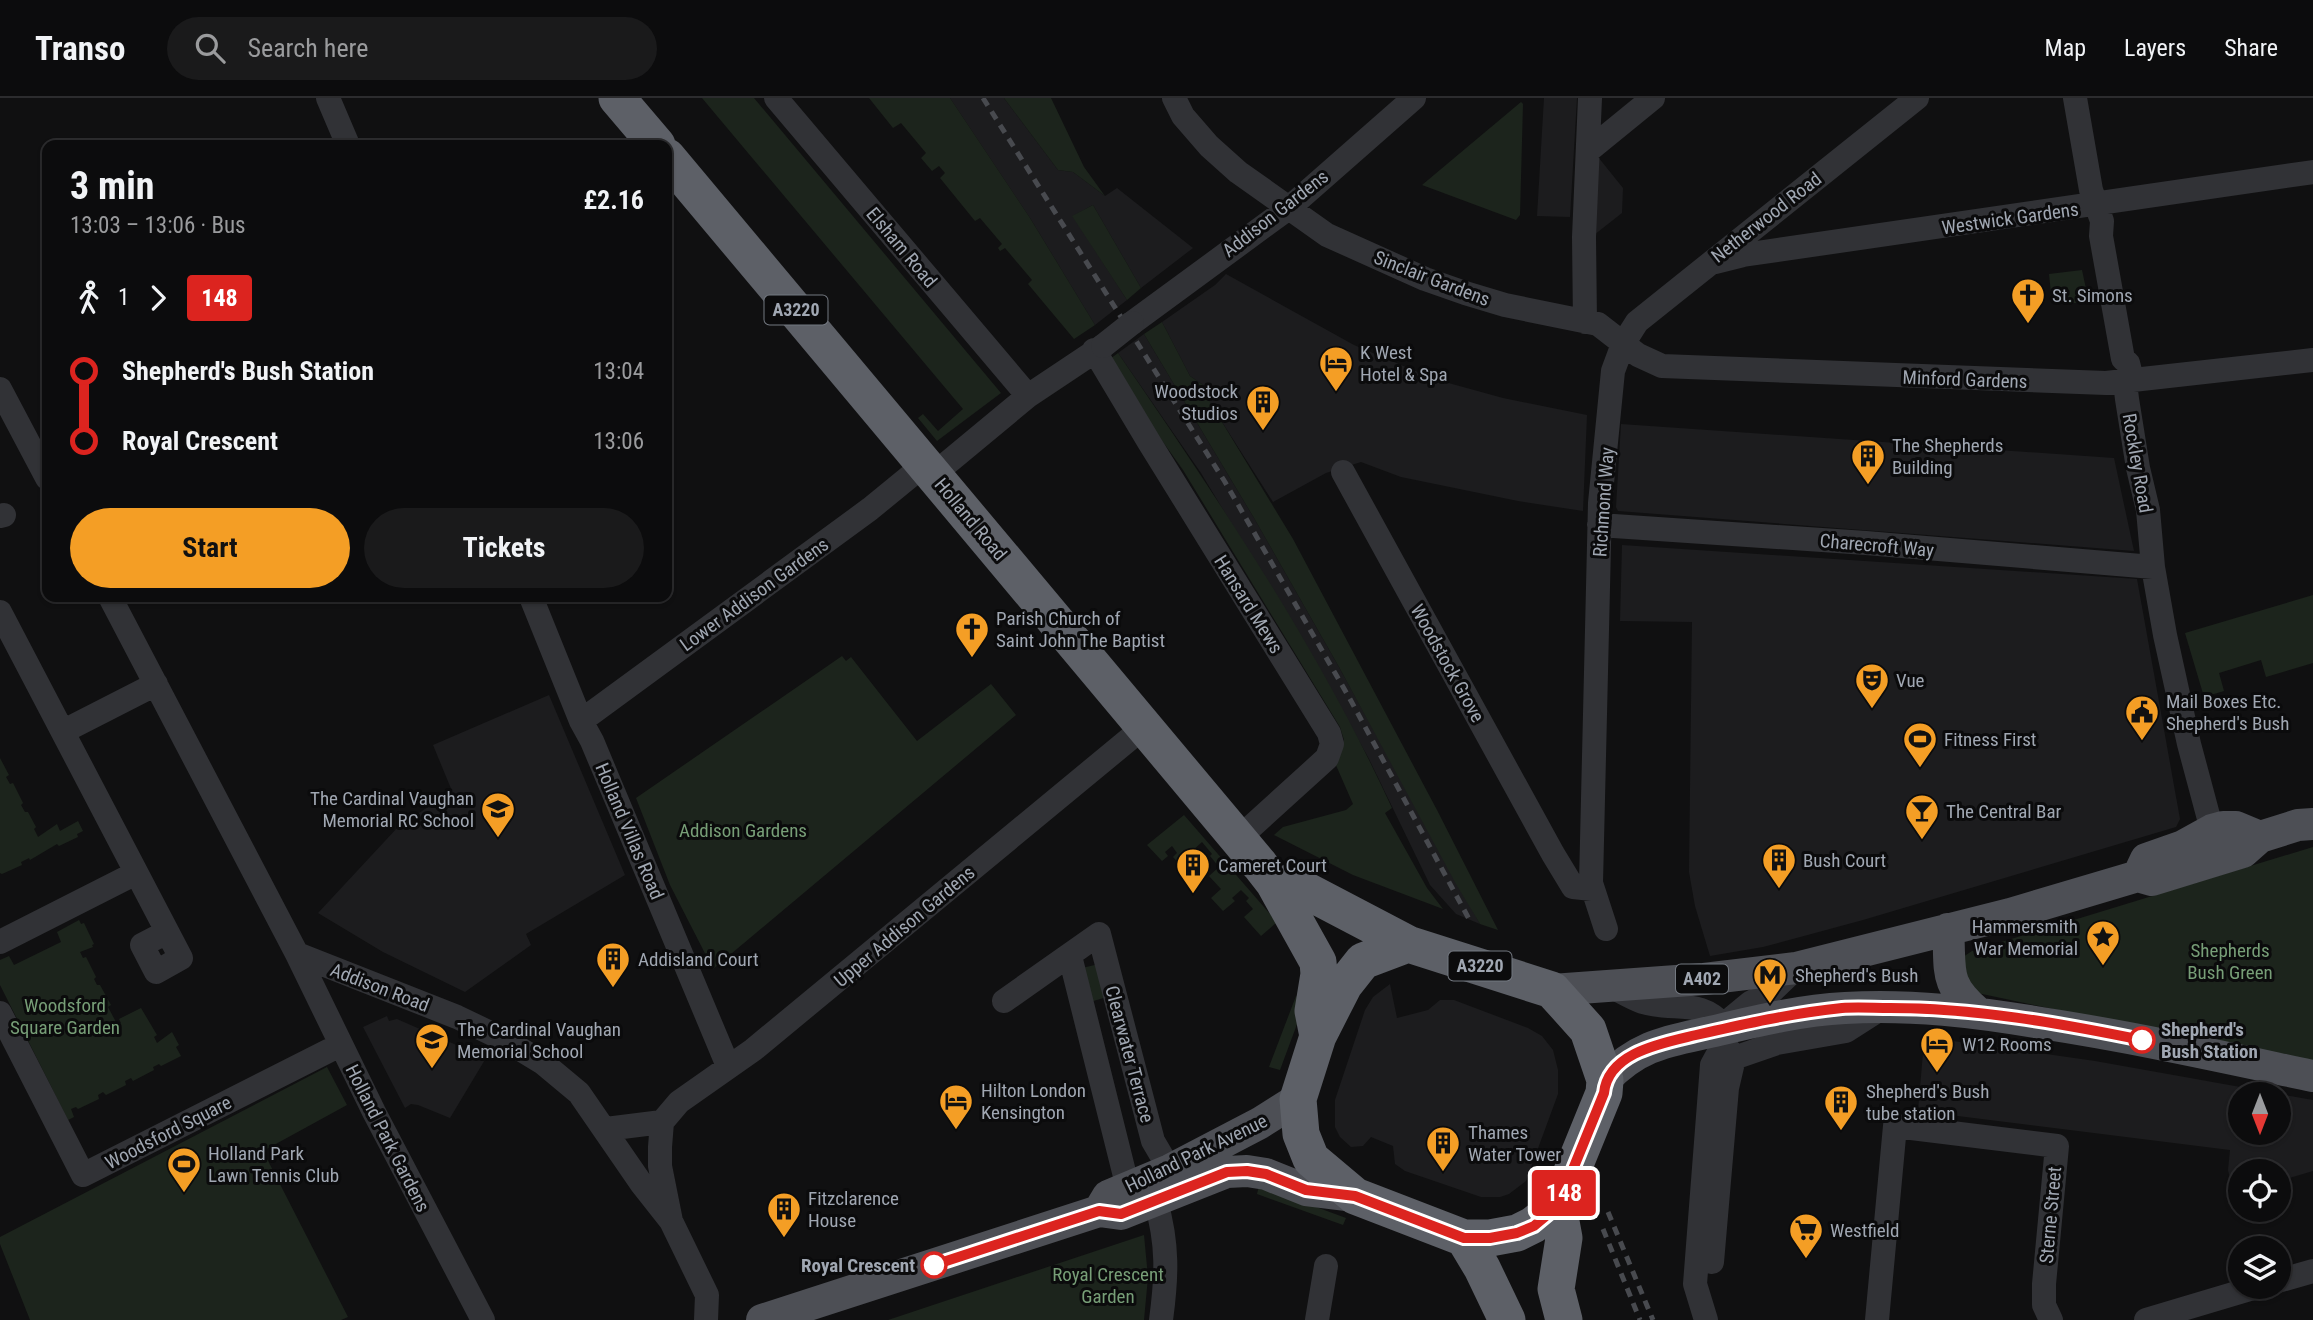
<!DOCTYPE html>
<meta charset="utf-8">
<style>
body{margin:0;font-family:"Roboto Condensed",sans-serif;background:#1a1a1b;color:#f1f3f6;height:100vh;display:flex;flex-direction:column;font-size:26px;white-space:nowrap}
*{box-sizing:border-box;margin:0}
p{font-size:23px;color:#9a9b9d}
.icon{flex:none;width:38px;height:38px;fill:none;stroke:currentColor;stroke-width:2;stroke-linecap:round;stroke-linejoin:round}
.map{position:relative;flex:1;overflow:hidden}
.side{position:absolute;left:42px;top:42px;width:630px;height:462px;display:flex;flex-direction:column;background:#0c0c0d;border-radius:14px;box-shadow:0 2px 5px #0004,0 0 0 2px #2c2c2e}
.side>*{flex:none}
.badge{padding:0 14px;border-radius:5px;font-size:24px;line-height:46px}
.needle{width:46px;rotate:180deg}
.tools{position:absolute;left:2228px;top:984px;display:grid;gap:14px}
.tools a{display:grid;place-items:center;width:63px;height:63px;border-radius:50%;background:#0c0c0d;box-shadow:0 2px 5px #0004,0 0 0 2px #2c2c2e;font-size:35px}
.map>.badge{position:absolute;translate:-50% -50%;box-shadow:0 0 0 4px #fff}
.legs{display:flex;align-items:center;gap:10px;height:77px;padding:0 28px;font-size:23px}
.legs p{margin-inline-start:auto}
.headline{display:flex;align-items:center;justify-content:space-between;height:119px;padding:0 28px}
h1{font-size:38px;font-weight:700;line-height:52px}
.button{display:flex;gap:14px;margin-top:auto;padding:14px 28px}
.button a{flex:1;height:80px;border-radius:42px;background:#f49e25;color:#111;font-size:28px;font-weight:700;line-height:80px;text-align:center}
.button a+a{background:#1a1a1b;color:#f1f3f6}
ul{padding:0 28px;list-style:none}
li{display:flex;align-items:center;gap:24px;height:70px;font-size:26px}
li i{display:grid;place-items:center;width:10px;height:100%;margin:0 9px;background:currentColor}
li i::after{content:'';width:18px;height:18px;margin:-9px;border:5px solid;border-radius:50%;background:#0c0c0d}
li p{margin-inline-start:auto}
li:first-child i{background:linear-gradient(#0000 50%,currentColor 0)}
li:last-child i{background:linear-gradient(currentColor 50%,#0000 0)}
header{display:flex;align-items:center;gap:42px;box-sizing:border-box;height:98px;padding:0 35px;background:#0c0c0d;border-bottom:2px solid #2c2c2e}
header strong{font-size:33px}
nav{display:flex;gap:38px;margin-inline-start:auto;font-size:24px}
.search{width:490px;height:63px;background:#1a1a1b;display:flex;align-items:center;gap:18px;box-sizing:border-box;padding:0 24px;border-radius:38px;color:#9a9b9d;font-size:26px}
.map>svg:first-child{display:block}
.built{fill:#1c1c1e;fill-rule:evenodd}
.green{fill:#1c241c}
.lines{fill:none;stroke-linecap:round;stroke-linejoin:round}
.minor{stroke:#313236;stroke-width:24}
.major{stroke:#4d4f55;stroke-width:32}
.highway{stroke:#5d6067;stroke-width:37}
.rail{stroke:#484a4f;stroke-width:5;stroke-dasharray:9 7;stroke-linecap:butt}
.minor-bridge{stroke:#313236;stroke-width:24}
.line-1-casing{stroke:#fff;stroke-width:16}
.line-1{stroke:#dc241f;stroke-width:10}
.stop-1-dot{fill:#fff;stroke:#dc241f;stroke-width:3.5}
.labels{text-anchor:middle;stroke-width:6;stroke-linejoin:round;paint-order:stroke}
.shield{fill:#0b0b0c;stroke:#737880;stroke-width:2}
.shield-label{font-size:18px;font-weight:bold;fill:#a0a7b2}
.street-label{font-size:19px;fill:#a0a7b2;stroke:#0b0b0c}
.poi-label{font-size:19px;fill:#a0a7b2;stroke:#0b0b0c;text-anchor:start}
.park-label{font-size:19px;fill:#779e77;stroke:#0b0b0c}
.stop-label{font-size:19px;font-weight:bold;fill:#a0a7b2;stroke:#0b0b0c;text-anchor:start}
</style>
<header>
<strong>Transo</strong>
<div class="search"><svg class="icon" aria-label="search" viewBox="0 0 24 24"><circle cx="10" cy="10" r="6"/><path d="M15 15l6 6"/></svg>Search here</div>
<nav><a>Map</a><a>Layers</a><a>Share</a></nav>
</header>
<div class="map">
<svg width="2313" height="1222" viewBox="0 0 2313 1222">
<rect width="100%" height="100%" fill="#101011"/>
<path class="built" d="M950,0H1004L1058,72L1073,74L1105,98L1117,90L1193,150L1141,190L1093,107L1073,118L1127,202L1095,227L1030,120Z
M1544,0H1577L1570,119L1537,118Z
M1598,59L1623,90L1622,115L1594,137Z
M1226,176L1354,247L1434,281L1503,300L1587,317L1583,413L1518,403L1401,379L1361,364L1326,375L1273,404L1201,291L1203,287L1190,278L1162,224L1215,187Z
M1144,236L1254,420L1339,569L1480,826L1456,816L1430,787L1369,661L1322,576L1201,375L1118,255Z
M1621,326L2114,360L2134,453L1618,413L1616,409Z
M1622,447L2137,481L2180,721L2176,729L1863,822L1763,849L1710,858L1695,808L1689,774L1692,524L1620,523Z
M549,597L625,777L526,836L531,847L465,894L383,854L318,815L398,729L452,693L433,647Z
M1390,886L1397,920L1428,912L1440,902H1454L1528,930L1542,938L1553,952L1558,972V996L1526,1083L1509,1096L1500,1099H1481L1405,1073L1395,1066L1393,1048L1371,1039L1363,1048L1351,1049L1340,1039L1335,1029V1002L1365,912L1373,899Z
M387,918L389,923L397,921L486,960L450,1020L418,1007L411,1006L405,1010L363,929Z
M1932,940L2095,963L2313,1002V1073L2279,1083L2278,1073H2240V1093L2233,1095L2228,1072L2230,1052L1918,1013L1924,943ZM2240,996H2278V1034H2240Z"/>
<path class="green" d="M702,0H754L1001,295L937,343L918,320L923,316L938,333L963,311Z
M869,0H950L1030,120L1095,227L1074,241L1028,186L1032,182L1005,150L1000,153L998,150L1002,146L980,120L975,123L940,80L945,75L939,68L932,73L921,60L926,55L901,25L893,30Z
M1004,0H1051L1084,69L1105,98L1073,74L1058,72Z
M1521,4L1523,6L1520,117L1516,122L1422,87Z
M1093,107L1141,190L1127,202L1072,118Z
M2082,172L2089,205H2052L2049,176Z
M1162,224L1190,278L1203,287L1202,291L1293,441L1437,712L1498,832L1480,826L1456,786L1339,569L1254,420L1144,236Z
M1118,255C1218,401 1318,549 1392,710L1385,715L1427,790L1443,811L1353,777L1274,737L1283,729L1346,712L1353,706L1335,665L1344,642L1340,629L1183,372L1106,264Z
M2313,497V565L2266,579L2261,562L2219,575L2224,593L2204,599L2185,535Z
M842,558L846,563L851,559L917,643L991,586L1016,617L713,871L670,787L636,700Z
M0,660L9,677L6,679L10,686L13,685L23,705L21,707L25,714H28L36,729L34,731L38,739L57,726L60,733L78,723L83,733L77,736L78,739L59,748L57,746L30,762L29,760L21,764L22,767L2,776L0,775Z
M1184,717L1277,824L1261,838L1244,819L1253,811L1246,803L1249,800L1241,792L1232,800L1235,803L1223,813L1211,800L1221,791L1209,778L1219,769L1210,758L1212,756L1202,744L1192,753L1196,758L1183,770L1173,759L1177,755L1172,748L1165,754L1168,758L1162,763L1147,747Z
M2313,749V966L1968,893L1963,859L1972,853Z
M79,822L81,826L84,825L94,846L92,847L93,849L80,854L83,860L86,859L96,879L94,881L97,887H100L111,907L108,909L117,926L121,925L119,921L141,910L157,937L154,939L157,945L172,934L179,947L176,949L181,958L161,968L159,966L153,969L154,972L133,983L131,980L125,983L126,987L106,997L103,994L98,997L99,1001L78,1011L76,1009L71,1011L74,1019L68,1022L0,887V862L9,858L14,867L61,844L57,834Z
M1099,866L1107,899L1090,904L1082,870Z
M1296,898L1306,902L1280,972L1269,969Z
M327,969L347,1007L263,1053L348,1219L341,1222H30L0,1146V1139Z
M1259,1088L1346,1120L1343,1127L1257,1096Z
M1144,1137L1148,1179L1144,1222H888Z"/>
<g class="lines">
<path class="minor" d="M328,0L348,47
M776,0L1028,298
M1174,0L1183,18L1209,48L1238,74L1327,137L1425,181L1465,195L1505,207L1598,226L1638,257L1662,268L2106,285L2313,262
M2075,0L2091,92L2102,123L2101,138L2123,261L2128,265L2130,273L2125,284L2127,301L2138,370L2148,412L2153,469L2165,537L2189,646L2212,732
M1588,53L1653,0
M1715,164L1743,157L2313,74
M1585,224L1584,139L1590,0
M1132,225L1290,109L1414,0
M1094,252L1149,344L1329,635L1332,646L1327,660L1239,740
M0,291L47,380
M1343,374L1553,756L1573,789L1592,791
M934,376L1028,298L1103,248
M0,418L4,417
M1599,427L1866,445L2153,469
M110,499L297,856L374,1014L483,1222
M531,499L581,623L592,643L728,968
M0,514L181,860L156,874L142,847L167,834
M581,623L870,411L925,366
M64,633L156,586
M1606,831L1591,785L1600,405L1613,273L1623,246L1637,224L1917,0
M0,844L136,775
M297,856L457,919L507,943L543,965L579,995L641,1085L671,1123L707,1197L706,1222
M1070,858L1128,1090
M1608,887C1619,892 1631,900 1643,904C1676,914 1700,899 1726,930
M1004,903L1099,836L1153,1043L1170,1072
M0,915L83,1077L340,947
M1734,960L1777,945L1846,933L1882,910
M606,1031L662,1024
M1156,1104C1168,1146 1167,1178 1161,1222
M671,1123L660,1068V1049L662,1024L679,1004L753,952L1144,629
M1712,1164L1727,990L1734,960L1724,945
M2278,1183L2313,1173
M1317,1222L1326,1168
M1706,1222L1695,1186L1712,967L1724,945L1726,930L1733,919L1750,905L1771,894L1796,870
M1877,1222L1895,1028L2057,1048L2044,1186V1207L2051,1222
M2146,1222L2260,1188"/>
<path class="major" d="M2138,778L2146,761L2183,748L2212,732L2223,729H2236L2260,739
M1948,831C1951,872 1943,885 1977,914
M1552,892L1704,881L1796,870L2010,816L2138,778L2152,782L2243,754L2260,739L2298,727L2313,726
M1605,982C1641,944 1672,943 1719,932C1760,922 1804,912 1845,910C1911,906 1976,914 2041,925C2133,939 2223,959 2313,978
M1099,1113L1108,1098L1170,1072L1260,1025L1298,1001
M762,1222L1099,1113L1121,1116L1227,1074L1247,1073L1266,1076L1306,1092L1355,1098"/>
<path class="highway" d="M617,0L657,47
M667,59L1260,767L1274,785L1318,864L1319,876L1313,913L1318,938
M1274,785L1305,792L1408,846
M1408,846L1552,892L1588,932L1605,982L1604,995L1558,1108L1533,1127L1517,1135L1490,1140H1464L1355,1098L1311,1061L1301,1036L1298,1001L1318,938L1344,887L1363,863Z
M1558,1108L1564,1140L1556,1191L1564,1222
M1464,1140L1482,1170L1507,1222"/>
<path class="rail" d="M983,0L1225,384L1350,601L1469,821
M1608,1114L1653,1222
M1603,1131L1640,1222"/>
<path class="minor-bridge" d="M1103,248L1132,225"/>
</g>
<g class="lines">
<g class="line-1-casing">
<path id="line-1" d="M934,1167L1099,1113L1121,1116L1227,1074L1247,1073L1266,1076L1306,1092L1355,1098L1464,1140H1490L1517,1135L1534,1128L1558,1108L1604,995C1608,954 1663,945 1696,937C1744,926 1793,915 1842,910C1857,909 1874,910 1890,910C1974,910 2059,925 2142,942"/>
</g>
<use href="#line-1" class="line-1"/>
</g>
<defs>
<g id="church-pin" transform="scale(1.75)"><path d="M0 17L-7.5 6A9.5 9.5 0 1 1 7.5 6Z" fill="#f49e25" stroke="#0b0b0c"/><path d="M-1.2-6h2.4v3.5h3.3v2.4h-3.3V6h-2.4V-.1h-3.3v-2.4h3.3Z" fill="#111"/></g>
<g id="hotel-pin" transform="scale(1.75)"><path d="M0 17L-7.5 6A9.5 9.5 0 1 1 7.5 6Z" fill="#f49e25" stroke="#0b0b0c"/><path d="M-6-4.5h1.5V1H6V5H4.5V3h-9V5H-6ZM-4 0a1.8 1.8 0 1 1 3.6 0ZM.5 0V-2.5h3Q6-2.5 6 0Z" fill="#111"/></g>
<g id="building-pin" transform="scale(1.75)"><path d="M0 17L-7.5 6A9.5 9.5 0 1 1 7.5 6Z" fill="#f49e25" stroke="#0b0b0c"/><path d="M-4-6H4V6H1V3H-1V6H-4ZM-2.5-4.3h1.7v1.8h-1.7ZM.8-4.3h1.7v1.8H.8ZM-2.5-1h1.7V.8h-1.7ZM.8-1h1.7V.8H.8Z" fill="#111"/></g>
<g id="theatre-pin" transform="scale(1.75)"><path d="M0 17L-7.5 6A9.5 9.5 0 1 1 7.5 6Z" fill="#f49e25" stroke="#0b0b0c"/><path d="M-5-5.5Q0-4 5-5.5V0Q5 5 0 6Q-5 5-5 0ZM-3.3-2.5H-1v1.5H-3.3ZM1-2.5H3.3v1.5H1ZM-2.8 1Q0 5.5 2.8 1Z" fill="#111"/></g>
<g id="civic-pin" transform="scale(1.75)"><path d="M0 17L-7.5 6A9.5 9.5 0 1 1 7.5 6Z" fill="#f49e25" stroke="#0b0b0c"/><path d="M-.6-6.5H3V-4.5H.6V-3L4-1V1h2V6H-6V1h2V-1L-.6-3ZM-1.2 2.5V6h2.4V2.5Z" fill="#111"/></g>
<g id="stadium-pin" transform="scale(1.75)"><path d="M0 17L-7.5 6A9.5 9.5 0 1 1 7.5 6Z" fill="#f49e25" stroke="#0b0b0c"/><path d="M0-5a6.5 5 0 1 0 0 10a6.5 5 0 1 0 0-10ZM-3.5-1.8h7v3.6h-7Z" fill="#111"/></g>
<g id="school-pin" transform="scale(1.75)"><path d="M0 17L-7.5 6A9.5 9.5 0 1 1 7.5 6Z" fill="#f49e25" stroke="#0b0b0c"/><path d="M0-5L7-2L0 1L-7-2ZM-4 1L0 2.5L4 1V4Q0 6-4 4Z" fill="#111"/></g>
<g id="bar-pin" transform="scale(1.75)"><path d="M0 17L-7.5 6A9.5 9.5 0 1 1 7.5 6Z" fill="#f49e25" stroke="#0b0b0c"/><path d="M-6-5H6L.8 .8V4.5H3.5V6h-7V4.5H-.8V.8Z" fill="#111"/></g>
<g id="sight-pin" transform="scale(1.75)"><path d="M0 17L-7.5 6A9.5 9.5 0 1 1 7.5 6Z" fill="#f49e25" stroke="#0b0b0c"/><path d="M0-6L1.8-2.2L6-1.7L2.9 1.2L3.7 5.4L0 3.3L-3.7 5.4L-2.9 1.2L-6-1.7L-1.8-2.2Z" fill="#111"/></g>
<g id="metro-pin" transform="scale(1.75)"><path d="M0 17L-7.5 6A9.5 9.5 0 1 1 7.5 6Z" fill="#f49e25" stroke="#0b0b0c"/><path d="M-5.5 5V-5H-3L0 0L3-5H5.5V5H3V-.5L0 4L-3-.5V5Z" fill="#111"/></g>
<g id="supermarket-pin" transform="scale(1.75)"><path d="M0 17L-7.5 6A9.5 9.5 0 1 1 7.5 6Z" fill="#f49e25" stroke="#0b0b0c"/><path d="M-6-5.5h2.5l.6 2H6L4.5 2H-2.5L-4.4-4H-6ZM-1.5 3.2a1.3 1.3 0 1 0 .1 0ZM3 3.2a1.3 1.3 0 1 0 .1 0Z" fill="#111"/></g>
</defs>
<g fill-rule="evenodd">
<use href="#church-pin" x="2028" y="197"/>
<use href="#hotel-pin" x="1336" y="265"/>
<use href="#building-pin" x="1263" y="304"/>
<use href="#building-pin" x="1868" y="358"/>
<use href="#church-pin" x="972" y="531"/>
<use href="#theatre-pin" x="1872" y="582"/>
<use href="#civic-pin" x="2142" y="614"/>
<use href="#stadium-pin" x="1920" y="641"/>
<use href="#school-pin" x="498" y="711"/>
<use href="#bar-pin" x="1922" y="713"/>
<use href="#building-pin" x="1779" y="762"/>
<use href="#building-pin" x="1193" y="767"/>
<use href="#sight-pin" x="2103" y="839"/>
<use href="#building-pin" x="613" y="861"/>
<use href="#metro-pin" x="1770" y="877"/>
<use href="#school-pin" x="432" y="942"/>
<use href="#hotel-pin" x="1937" y="946"/>
<use href="#hotel-pin" x="956" y="1003"/>
<use href="#building-pin" x="1841" y="1004"/>
<use href="#building-pin" x="1443" y="1045"/>
<use href="#stadium-pin" x="184" y="1066"/>
<use href="#building-pin" x="784" y="1111"/>
<use href="#supermarket-pin" x="1806" y="1132"/>
</g>
<g class="stop-1-dot">
<circle cx="2142" cy="942" r="12"/>
<circle cx="934" cy="1167" r="12"/>
</g>
<g class="labels">
<g class="shield">
<rect x="764.5" y="197.5" width="63" height="29" rx="5"/>
<rect x="1448.5" y="853.5" width="63" height="29" rx="5"/>
<rect x="1676" y="866.5" width="52" height="29" rx="5"/>
</g>
<g class="shield-label">
<text x="796" y="218">A3220</text>
<text x="1480" y="874">A3220</text>
<text x="1702" y="887">A402</text>
</g>
<g class="street-label">
<text transform="translate(1275 115) rotate(-38)" y="7">Addison Gardens</text>
<text transform="translate(1766 119) rotate(-38)" y="7">Netherwood Road</text>
<text transform="translate(2010 120) rotate(-8)" y="7">Westwick Gardens</text>
<text transform="translate(902 149) rotate(50)" y="7">Elsham Road</text>
<text transform="translate(1432 180) rotate(21)" y="7">Sinclair Gardens</text>
<text transform="translate(1965 281) rotate(2)" y="7">Minford Gardens</text>
<text transform="translate(2138 365) rotate(80)" y="7">Rockley Road</text>
<text transform="translate(1603 404) rotate(-86)" y="7">Richmond Way</text>
<text transform="translate(971 421) rotate(50)" y="7">Holland Road</text>
<text transform="translate(1877 447) rotate(5)" y="7">Charecroft Way</text>
<text transform="translate(754 496) rotate(-36)" y="7">Lower Addison Gardens</text>
<text transform="translate(1249 506) rotate(58)" y="7">Hansard Mews</text>
<text transform="translate(1448 565) rotate(61)" y="7">Woodstock Grove</text>
<text transform="translate(630 733) rotate(67)" y="7">Holland Villas Road</text>
<text transform="translate(904 828) rotate(-40)" y="7">Upper Addison Gardens</text>
<text transform="translate(380 889) rotate(21)" y="7">Addison Road</text>
<text transform="translate(1130 956) rotate(75)" y="7">Clearwater Terrace</text>
<text transform="translate(168 1034) rotate(-27)" y="7">Woodsford Square</text>
<text transform="translate(388 1040) rotate(63)" y="7">Holland Park Gardens</text>
<text transform="translate(1196 1055) rotate(-26)" y="7">Holland Park Avenue</text>
<text transform="translate(2050 1117) rotate(-85)" y="7">Sterne Street</text>
</g>
<g class="poi-label">
<text x="2052" y="204">St. Simons</text>
<text x="1360" y="261">K West<tspan x="1360" dy="22">Hotel &amp; Spa</tspan></text>
<text x="1238" y="300" text-anchor="end">Woodstock<tspan x="1238" dy="22">Studios</tspan></text>
<text x="1892" y="354">The Shepherds<tspan x="1892" dy="22">Building</tspan></text>
<text x="996" y="527">Parish Church of<tspan x="996" dy="22">Saint John The Baptist</tspan></text>
<text x="1896" y="589">Vue</text>
<text x="2166" y="610">Mail Boxes Etc.<tspan x="2166" dy="22">Shepherd's Bush</tspan></text>
<text x="1944" y="648">Fitness First</text>
<text x="474" y="707" text-anchor="end">The Cardinal Vaughan<tspan x="474" dy="22">Memorial RC School</tspan></text>
<text x="1946" y="720">The Central Bar</text>
<text x="1803" y="769">Bush Court</text>
<text x="1218" y="774">Cameret Court</text>
<text x="2078" y="835" text-anchor="end">Hammersmith<tspan x="2078" dy="22">War Memorial</tspan></text>
<text x="638" y="868">Addisland Court</text>
<text x="1795" y="884">Shepherd's Bush</text>
<text x="457" y="938">The Cardinal Vaughan<tspan x="457" dy="22">Memorial School</tspan></text>
<text x="1962" y="953">W12 Rooms</text>
<text x="981" y="999">Hilton London<tspan x="981" dy="22">Kensington</tspan></text>
<text x="1866" y="1000">Shepherd's Bush<tspan x="1866" dy="22">tube station</tspan></text>
<text x="1468" y="1041">Thames<tspan x="1468" dy="22">Water Tower</tspan></text>
<text x="208" y="1062">Holland Park<tspan x="208" dy="22">Lawn Tennis Club</tspan></text>
<text x="808" y="1107">Fitzclarence<tspan x="808" dy="22">House</tspan></text>
<text x="1830" y="1139">Westfield</text>
</g>
<g class="park-label">
<text x="743" y="739">Addison Gardens</text>
<text x="2230" y="859">Shepherds<tspan x="2230" dy="22">Bush Green</tspan></text>
<text x="65" y="914">Woodsford<tspan x="65" dy="22">Square Garden</tspan></text>
<text x="1108" y="1183">Royal Crescent<tspan x="1108" dy="22">Garden</tspan></text>
</g>
<g class="stop-label">
<text x="2161" y="938">Shepherd's<tspan x="2161" dy="22">Bush Station</tspan></text>
<text x="915" y="1174" text-anchor="end">Royal Crescent</text>
</g>
</g>
</svg>
<div class="tools">
<a><svg class="needle" viewBox="-14 -14 28 28"><path d="M0-13l5 13h-10z" fill="#e53935"/><path d="M0 13l5-13h-10z" fill="#9a9b9d"/></svg></a>
<a><svg class="icon" aria-label="locate" viewBox="0 0 24 24"><circle cx="12" cy="12" r="6"/><path d="M12 2v4M12 18v4M2 12h4M18 12h4"/></svg></a>
<a><svg class="icon" aria-label="layers" viewBox="0 0 24 24"><path d="M12 4l9 5-9 5-9-5zM3 14l9 5 9-5"/></svg></a>
</div>
<b class="badge" style="left:1564px;top:1095px;background:#dc241f;color:#fff">148</b>
<section class="side">
<div class="headline"><div><h1>3 min</h1><p>13:03 – 13:06 · Bus</p></div><b>£2.16</b></div>
<div class="legs"><svg class="icon" aria-label="walk" viewBox="0 0 24 24"><circle cx="13" cy="4" r="2"/><path d="M13 8l-2 6 4 7M11 14l-3 7M7 12l3-4h3l4 4"/></svg>1<svg class="icon" aria-label="forward" viewBox="0 0 24 24"><path d="M9 5l7 7-7 7"/></svg><b class="badge" style="background:#dc241f;color:#fff">148</b></div>
<ul>
<li><i style="color:#dc241f"></i><b>Shepherd's Bush Station</b><p>13:04</p></li>
<li><i style="color:#dc241f"></i><b>Royal Crescent</b><p>13:06</p></li>
</ul>
<div class="button"><a>Start</a><a>Tickets</a></div>
</section>
</div>
